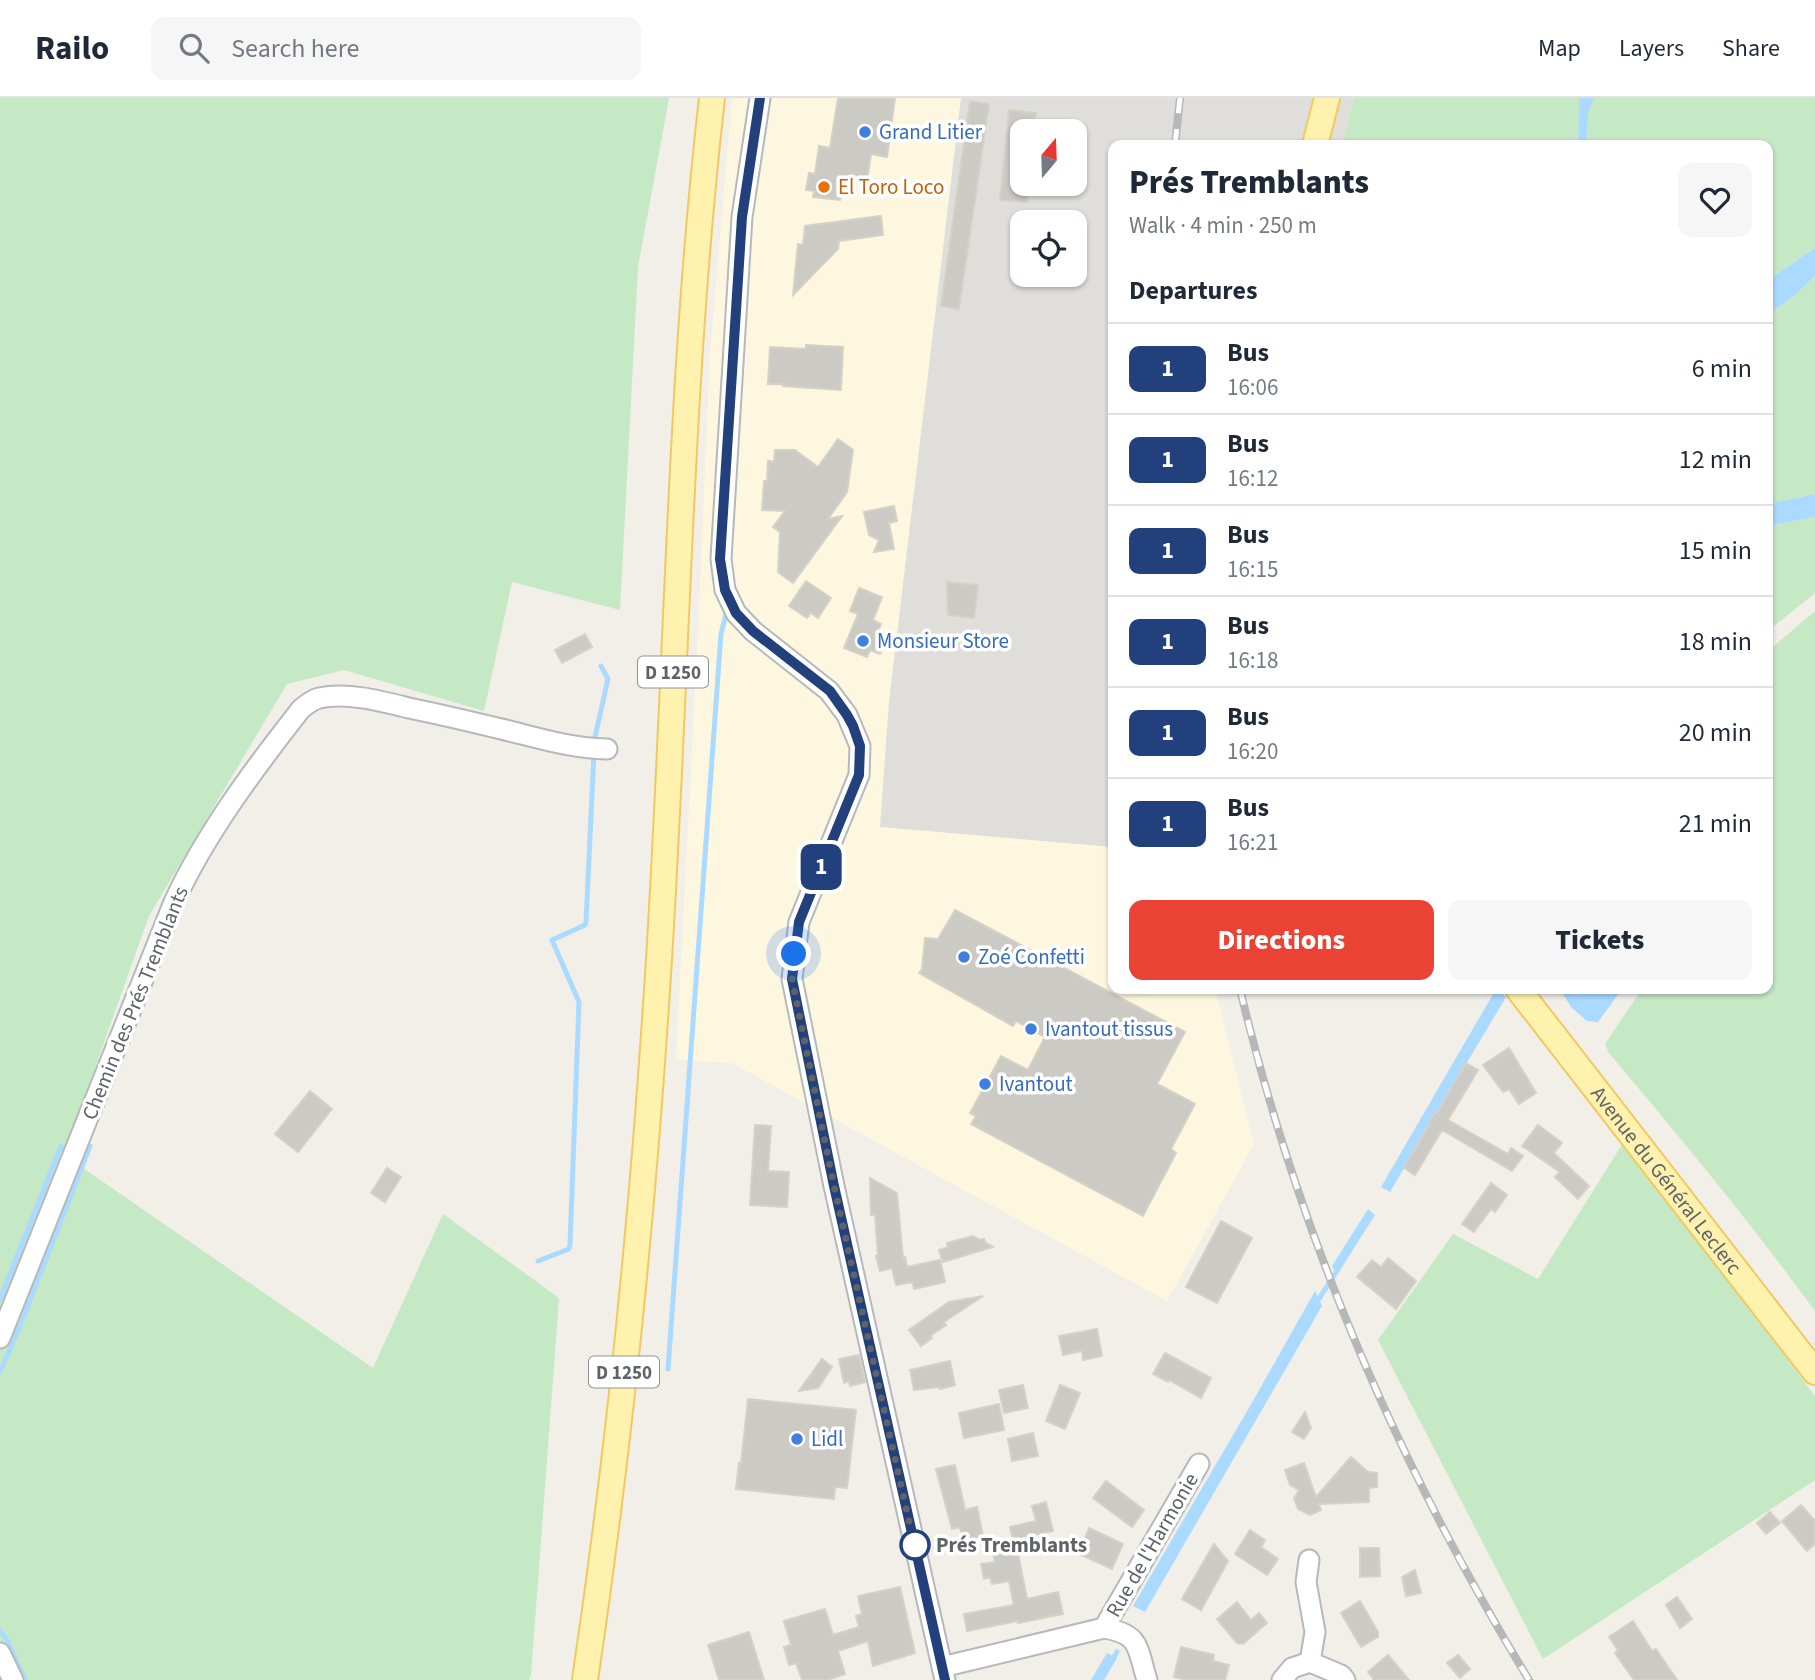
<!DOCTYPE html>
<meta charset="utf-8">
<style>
body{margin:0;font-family:"Source Sans 3",sans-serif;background:#f6f6f7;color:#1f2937;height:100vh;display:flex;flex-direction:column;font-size:26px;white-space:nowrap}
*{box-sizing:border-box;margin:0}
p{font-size:23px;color:#747a83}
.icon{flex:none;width:38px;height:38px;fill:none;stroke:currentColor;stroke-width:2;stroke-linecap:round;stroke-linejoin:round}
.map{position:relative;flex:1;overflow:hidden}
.panel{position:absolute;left:1108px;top:42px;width:665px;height:854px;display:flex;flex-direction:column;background:#fff;border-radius:14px;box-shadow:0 2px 5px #0004}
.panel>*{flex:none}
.badge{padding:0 14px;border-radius:10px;font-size:24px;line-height:46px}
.needle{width:46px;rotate:19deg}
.controls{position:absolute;left:1010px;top:21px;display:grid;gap:14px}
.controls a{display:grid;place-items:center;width:77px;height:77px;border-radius:14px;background:#fff;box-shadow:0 2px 5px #0004;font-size:35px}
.you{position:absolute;width:35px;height:35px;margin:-18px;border:5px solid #fff;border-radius:50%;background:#1a73e8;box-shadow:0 0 0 10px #1a73e833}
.map>.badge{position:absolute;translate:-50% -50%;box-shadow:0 0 0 4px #fff}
h2{padding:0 21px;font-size:26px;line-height:63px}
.round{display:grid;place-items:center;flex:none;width:74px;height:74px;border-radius:14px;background:#f6f6f7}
.summary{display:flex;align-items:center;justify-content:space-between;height:119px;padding:0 21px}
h1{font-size:33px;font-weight:800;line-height:52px}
.action{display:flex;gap:14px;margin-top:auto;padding:14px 21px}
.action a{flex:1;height:80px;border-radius:14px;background:#ea4335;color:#fff;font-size:28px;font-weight:800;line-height:80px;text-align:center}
.action a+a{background:#f6f6f7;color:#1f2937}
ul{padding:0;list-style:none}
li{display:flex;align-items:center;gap:21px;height:91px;padding:0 21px;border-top:2px solid #e0e1e3}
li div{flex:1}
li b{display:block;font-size:26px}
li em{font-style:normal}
li .badge{min-width:77px;font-weight:700;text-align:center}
header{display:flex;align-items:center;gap:42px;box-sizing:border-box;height:98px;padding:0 35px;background:#fff;border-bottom:2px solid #e0e1e3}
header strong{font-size:33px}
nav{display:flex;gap:38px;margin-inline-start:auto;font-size:24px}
.search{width:490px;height:63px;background:#f6f6f7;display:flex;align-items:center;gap:18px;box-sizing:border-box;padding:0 24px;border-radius:14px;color:#747a83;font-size:26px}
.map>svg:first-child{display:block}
.commercial{fill:#fef7e0}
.industrial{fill:#e0deda;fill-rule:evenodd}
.green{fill:#c5e8c5}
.water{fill:#aadaff}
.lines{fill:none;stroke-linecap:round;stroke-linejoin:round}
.stream{stroke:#aadaff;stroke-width:5}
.building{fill:#cccac5;stroke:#d6d1c6;stroke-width:2}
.minor-casing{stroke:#b5b8bc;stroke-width:23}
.major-casing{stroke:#f2c960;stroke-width:28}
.minor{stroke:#fff;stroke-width:19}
.major{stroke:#fff2af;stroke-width:24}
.rail-casing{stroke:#b6b7b8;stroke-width:8}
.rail{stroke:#fff;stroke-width:5;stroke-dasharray:16;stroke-linecap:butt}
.line-casing{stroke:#fff;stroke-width:16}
.line{stroke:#22407c;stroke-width:10}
.walk{stroke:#5f6368;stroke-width:7;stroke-dasharray:0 12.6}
.shop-dot{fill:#3f7fe0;stroke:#fff;stroke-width:2.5}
.food-dot{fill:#e8710a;stroke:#fff;stroke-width:2.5}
.stop-dot{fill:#fff;stroke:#22407c;stroke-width:3.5}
.labels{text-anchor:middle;stroke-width:7;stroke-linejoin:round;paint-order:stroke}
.shield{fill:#fff;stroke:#8f9295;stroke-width:2}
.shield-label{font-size:19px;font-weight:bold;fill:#5f6368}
.shop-label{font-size:21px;fill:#366cbe;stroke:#fff;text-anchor:start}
.food-label{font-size:21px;fill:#c56008;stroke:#fff;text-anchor:start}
.street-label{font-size:21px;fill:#5f6368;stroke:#fff}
.stop-label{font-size:21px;font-weight:bold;fill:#5f6368;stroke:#fff;text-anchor:start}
</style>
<header>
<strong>Railo</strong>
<div class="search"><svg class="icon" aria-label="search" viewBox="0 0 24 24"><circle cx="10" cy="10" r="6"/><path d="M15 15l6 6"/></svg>Search here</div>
<nav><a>Map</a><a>Layers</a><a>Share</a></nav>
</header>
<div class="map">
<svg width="1815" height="1582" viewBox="0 0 1815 1582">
<rect width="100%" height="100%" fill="#f1efe8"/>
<path class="commercial" d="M732,0H961L889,604L880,728L1113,749V891H1215L1254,1046L1167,1203L732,965L676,962L698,534L710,255Z"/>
<path class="industrial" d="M961,0H1354L1342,47H1113V749L880,729L889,604ZM1022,33H1074V86H1022ZM1022,124H1074V177H1022Z"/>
<path class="green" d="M0,0H669L638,169L620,512L512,484L484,613L344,572L287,586L149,818L64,1057L373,1270L443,1116L559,1200L531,1577L529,1582H0Z
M1354,0H1579L1578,47H1342Z
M1594,0H1815V150L1768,182V47H1587L1588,16Z
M1815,177V396L1768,406V215C1785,206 1802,193 1815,177Z
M1815,419V495L1768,533V428Z
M1815,513V1213C1750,1124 1680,1039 1609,955L1605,946L1642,891H1768V553Z
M1623,1045L1815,1298V1382L1543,1561L1378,1242L1453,1136L1538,1181Z"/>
<path class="water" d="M1579,0H1594L1588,16L1587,47H1578Z
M1815,150V177C1802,193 1785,206 1768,215V182Z
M1815,396V419L1768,428V406Z
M1496,891L1506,899L1390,1094L1381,1089Z
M1560,891H1622L1598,924L1587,923L1571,909Z
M1368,1111L1375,1117L1337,1177L1332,1168Z
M1315,1193L1322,1208L1145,1514L1133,1508L1253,1303Z
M1107,1555L1117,1560L1104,1582H1091Z"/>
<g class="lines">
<path class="stream" d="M595,639L608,581L601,568
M538,1163L569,1151L570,1147L579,904L552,842L585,827L586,824L594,654
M0,1201L61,1048
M1315,1207L1338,1171
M668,1271L721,536L727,512
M0,1274L18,1233L90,1048
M0,1533L7,1542L25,1582
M1110,1565L1117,1554"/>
</g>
<path class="building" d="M838,0H895L887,59L871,56L867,83L844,80L840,102L813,99L814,93L806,92L809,75L815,76L819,48L830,50Z
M970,3L989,6L959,211L941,208Z
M1009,12L1036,15L1034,33H1022V86H1029L1027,104L1000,102Z
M881,118L883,137L839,143L838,151L793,197L798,146L803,147L805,128Z
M806,247L843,249L841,292L783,288L784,286H768L770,249L806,251Z
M838,341L853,352L847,394L828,421L842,418L793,485L778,474L780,434L773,429L785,413L762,412L764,383H767L768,363L774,364L775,352H795L818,369Z
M894,408L897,423L889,425L894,451L874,454L879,442L869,437L864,414Z
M806,483L831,500L818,520L811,515L807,520L789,508Z
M947,484L978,487L974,520L948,517Z
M859,490L882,499L873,522L881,526L877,536L886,539L880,556L870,552L867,559L844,550L858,516L850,513Z
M585,536L592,549L562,565L555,552Z
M955,812L1185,934L1157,986L1195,1006L1171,1051L1176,1055L1143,1118L971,1026L976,1018L970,1015L1001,958L1028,972L1045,939L1016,923L1013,928L919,875L922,871L925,840L938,841Z
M1509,950L1536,995L1519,1006L1509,991L1503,994L1483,967Z
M1466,965L1478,972L1448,1022L1508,1056L1511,1050L1523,1058L1512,1073L1442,1032L1415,1077L1404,1070L1430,1025L1429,1024L1435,1014L1437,1015Z
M310,993L332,1011L298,1054L275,1036Z
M755,1027L771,1028L768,1073L789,1074L787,1109L750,1107Z
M1538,1027L1562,1045L1554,1055L1589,1088L1578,1101L1555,1079L1560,1074L1522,1048Z
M387,1070L401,1079L385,1104L371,1095Z
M870,1080L897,1095L903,1160L905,1159L907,1169L940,1162L945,1184L914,1191L912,1184L896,1187L892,1170L880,1173L876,1158H878L875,1117H871Z
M1491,1085L1507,1097L1495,1114L1491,1111L1474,1134L1462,1126Z
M1221,1123L1252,1140L1217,1205L1186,1189Z
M973,1138L980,1142L984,1141L985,1144L993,1149L943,1164L939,1152L948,1149L947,1145Z
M1388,1160L1416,1183L1396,1211L1357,1179L1372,1162L1381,1169Z
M983,1198L944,1224L946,1227L930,1238L932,1240L921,1248L909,1232L949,1204Z
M1097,1231L1102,1258L1083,1262L1082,1253L1063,1257L1059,1238Z
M1165,1255L1211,1280L1201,1300L1169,1282L1168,1284L1153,1276Z
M859,1257L865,1284L850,1288L849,1283L844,1285L839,1261Z
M822,1261L832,1269L818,1290L799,1293Z
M950,1263L955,1287L940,1291V1289L914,1292L910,1272Z
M1023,1287L1028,1310L1004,1315L999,1292Z
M1060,1287L1080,1295L1065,1331L1046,1323Z
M748,1301L856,1312L847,1390L835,1389L834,1401L736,1391L739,1365L741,1366Z
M999,1306L1004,1332L964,1340L959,1315Z
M1305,1314L1311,1330L1304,1341L1292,1334Z
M1033,1335L1038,1358L1012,1363L1008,1341Z
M1351,1359L1368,1374L1377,1375V1389L1369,1390V1404L1319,1406L1321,1412L1310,1417L1298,1411L1294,1400L1299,1392L1290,1387L1285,1372L1304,1365L1316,1399Z
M955,1367L965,1412L977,1409L983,1438L963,1443L960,1429L952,1431L936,1371Z
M1106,1383L1144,1412L1132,1429L1093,1400Z
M1046,1404L1053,1433L1013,1442L1010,1429L1036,1423L1032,1408Z
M1801,1407L1815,1423V1446L1807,1453L1782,1423Z
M1770,1414L1780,1425L1766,1436L1757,1425Z
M1089,1430L1123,1446L1112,1471L1079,1456Z
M1250,1432L1265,1442L1261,1449L1278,1461L1267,1477L1235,1456Z
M1214,1446L1228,1463L1201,1512L1182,1501Z
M1017,1450L1027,1501L1058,1494L1063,1516L1018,1525L1017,1523L967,1533L964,1516L1014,1507L1009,1483L992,1486L990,1479L984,1481L981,1466L995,1464L993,1456Z
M1360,1450H1379L1380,1478L1360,1479Z
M1415,1472L1421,1495L1406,1498L1402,1479Z
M900,1489L915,1555L873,1568L868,1543L838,1553L845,1576L827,1582H802L796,1565L789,1567L784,1549L791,1547L784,1523L825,1511L833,1537L859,1529L856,1518L862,1516L858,1498Z
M1677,1499L1692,1521L1680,1530L1666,1507Z
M1360,1503L1378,1534V1539L1361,1549L1341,1515Z
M1237,1504L1251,1522L1259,1515L1267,1525L1243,1546L1237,1545L1217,1521Z
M1633,1523L1652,1553L1656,1551L1677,1582H1634L1615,1555L1618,1552L1609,1539Z
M749,1534L764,1582H719L708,1547Z
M1181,1549L1214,1557L1213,1563L1229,1567L1225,1582H1187L1174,1579Z
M1388,1557L1409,1582H1374L1368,1574Z
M1458,1557L1470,1571L1460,1580L1447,1565Z"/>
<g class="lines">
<g class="minor-casing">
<path id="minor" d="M760,0L742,119L721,461L725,492L736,515L753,533L829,593L847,617L860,648L859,677L799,824L792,881L834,1088L945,1582
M0,1240L174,804C206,735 254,671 301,611C307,606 312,602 319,600C348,594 381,603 409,610C438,616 468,623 497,630C536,639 567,650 607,651
M1309,1462L1306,1484L1315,1534L1310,1564L1341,1577L1345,1582
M1104,1530L1199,1366
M0,1555L13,1582
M942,1569L1104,1530C1141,1536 1137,1550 1147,1582
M1282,1582L1292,1570L1310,1564"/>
</g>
<g class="major-casing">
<g id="major">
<path d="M1315,47L1327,0"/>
<path id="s1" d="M1518,891L1815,1274"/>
<path d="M585,1582C619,1353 642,1123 657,892C677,595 678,296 712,0"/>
</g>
</g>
<use href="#minor" class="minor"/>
<use href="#major" class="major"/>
<g class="rail-casing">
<path id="rail" d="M1175,47L1180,0
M1240,891C1298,1136 1398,1367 1529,1582"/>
</g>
<use href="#rail" class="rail"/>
</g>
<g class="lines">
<g class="line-casing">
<path id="line" d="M760,0L742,119L720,461L725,492L736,515L753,533L830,593L847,617L853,628L860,648L859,677L799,824L792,881L834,1088L945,1582"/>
</g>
<use href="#line" class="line"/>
<path class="walk" d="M794,856L792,881L795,896L834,1088L915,1450V1447"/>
</g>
<g class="shop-dot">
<circle cx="865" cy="34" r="7"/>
<circle cx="863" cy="543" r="7"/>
<circle cx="964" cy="859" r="7"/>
<circle cx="1031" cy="931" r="7"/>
<circle cx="985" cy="986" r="7"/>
<circle cx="797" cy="1341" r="7"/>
</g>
<circle class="food-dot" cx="824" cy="89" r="7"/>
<circle class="stop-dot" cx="915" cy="1447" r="14"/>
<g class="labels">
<g class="shield">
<rect x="638" y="558.5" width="70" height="31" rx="5"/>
<rect x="589" y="1258.5" width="70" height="31" rx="5"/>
</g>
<g class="shield-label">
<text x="673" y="581">D 1250</text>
<text x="624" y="1281">D 1250</text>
</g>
<g class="shop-label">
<text x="879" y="41">Grand Litier</text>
<text x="877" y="550">Monsieur Store</text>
<text x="978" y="866">Zoé Confetti</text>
<text x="1045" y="938">Ivantout tissus</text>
<text x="999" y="993">Ivantout</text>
<text x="811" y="1348">Lidl</text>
</g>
<g class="food-label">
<text x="838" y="96">El Toro Loco</text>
</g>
<g class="street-label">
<text transform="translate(135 905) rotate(-68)" y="7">Chemin des Prés Tremblants</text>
<text dy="7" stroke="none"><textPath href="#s1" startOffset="242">Avenue du Général Leclerc</textPath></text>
<text transform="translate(1152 1447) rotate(-60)" y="7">Rue de l'Harmonie</text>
</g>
<g class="stop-label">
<text x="936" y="1454">Prés Tremblants</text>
</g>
</g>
</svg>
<div class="controls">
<a><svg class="needle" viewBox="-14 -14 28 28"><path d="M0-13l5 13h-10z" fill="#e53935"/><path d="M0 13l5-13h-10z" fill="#747a83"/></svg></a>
<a><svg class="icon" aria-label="locate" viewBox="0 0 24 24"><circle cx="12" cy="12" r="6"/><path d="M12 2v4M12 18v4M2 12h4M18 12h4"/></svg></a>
</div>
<div class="you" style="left:794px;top:856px"></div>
<b class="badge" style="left:821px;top:769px;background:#22407c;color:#fff">1</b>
<section class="panel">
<div class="summary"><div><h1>Prés Tremblants</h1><p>Walk · 4 min · 250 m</p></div><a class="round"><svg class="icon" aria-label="heart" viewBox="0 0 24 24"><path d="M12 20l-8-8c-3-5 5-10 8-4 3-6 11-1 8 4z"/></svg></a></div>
<h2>Departures</h2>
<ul>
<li><span class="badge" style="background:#22407c;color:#fff">1</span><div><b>Bus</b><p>16:06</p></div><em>6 min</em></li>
<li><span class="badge" style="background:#22407c;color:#fff">1</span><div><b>Bus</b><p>16:12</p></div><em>12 min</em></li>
<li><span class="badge" style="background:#22407c;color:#fff">1</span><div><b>Bus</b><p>16:15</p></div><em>15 min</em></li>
<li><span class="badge" style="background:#22407c;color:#fff">1</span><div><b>Bus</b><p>16:18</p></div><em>18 min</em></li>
<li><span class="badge" style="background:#22407c;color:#fff">1</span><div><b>Bus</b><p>16:20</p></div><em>20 min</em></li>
<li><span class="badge" style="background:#22407c;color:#fff">1</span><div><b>Bus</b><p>16:21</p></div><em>21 min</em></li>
</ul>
<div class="action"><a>Directions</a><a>Tickets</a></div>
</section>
</div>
